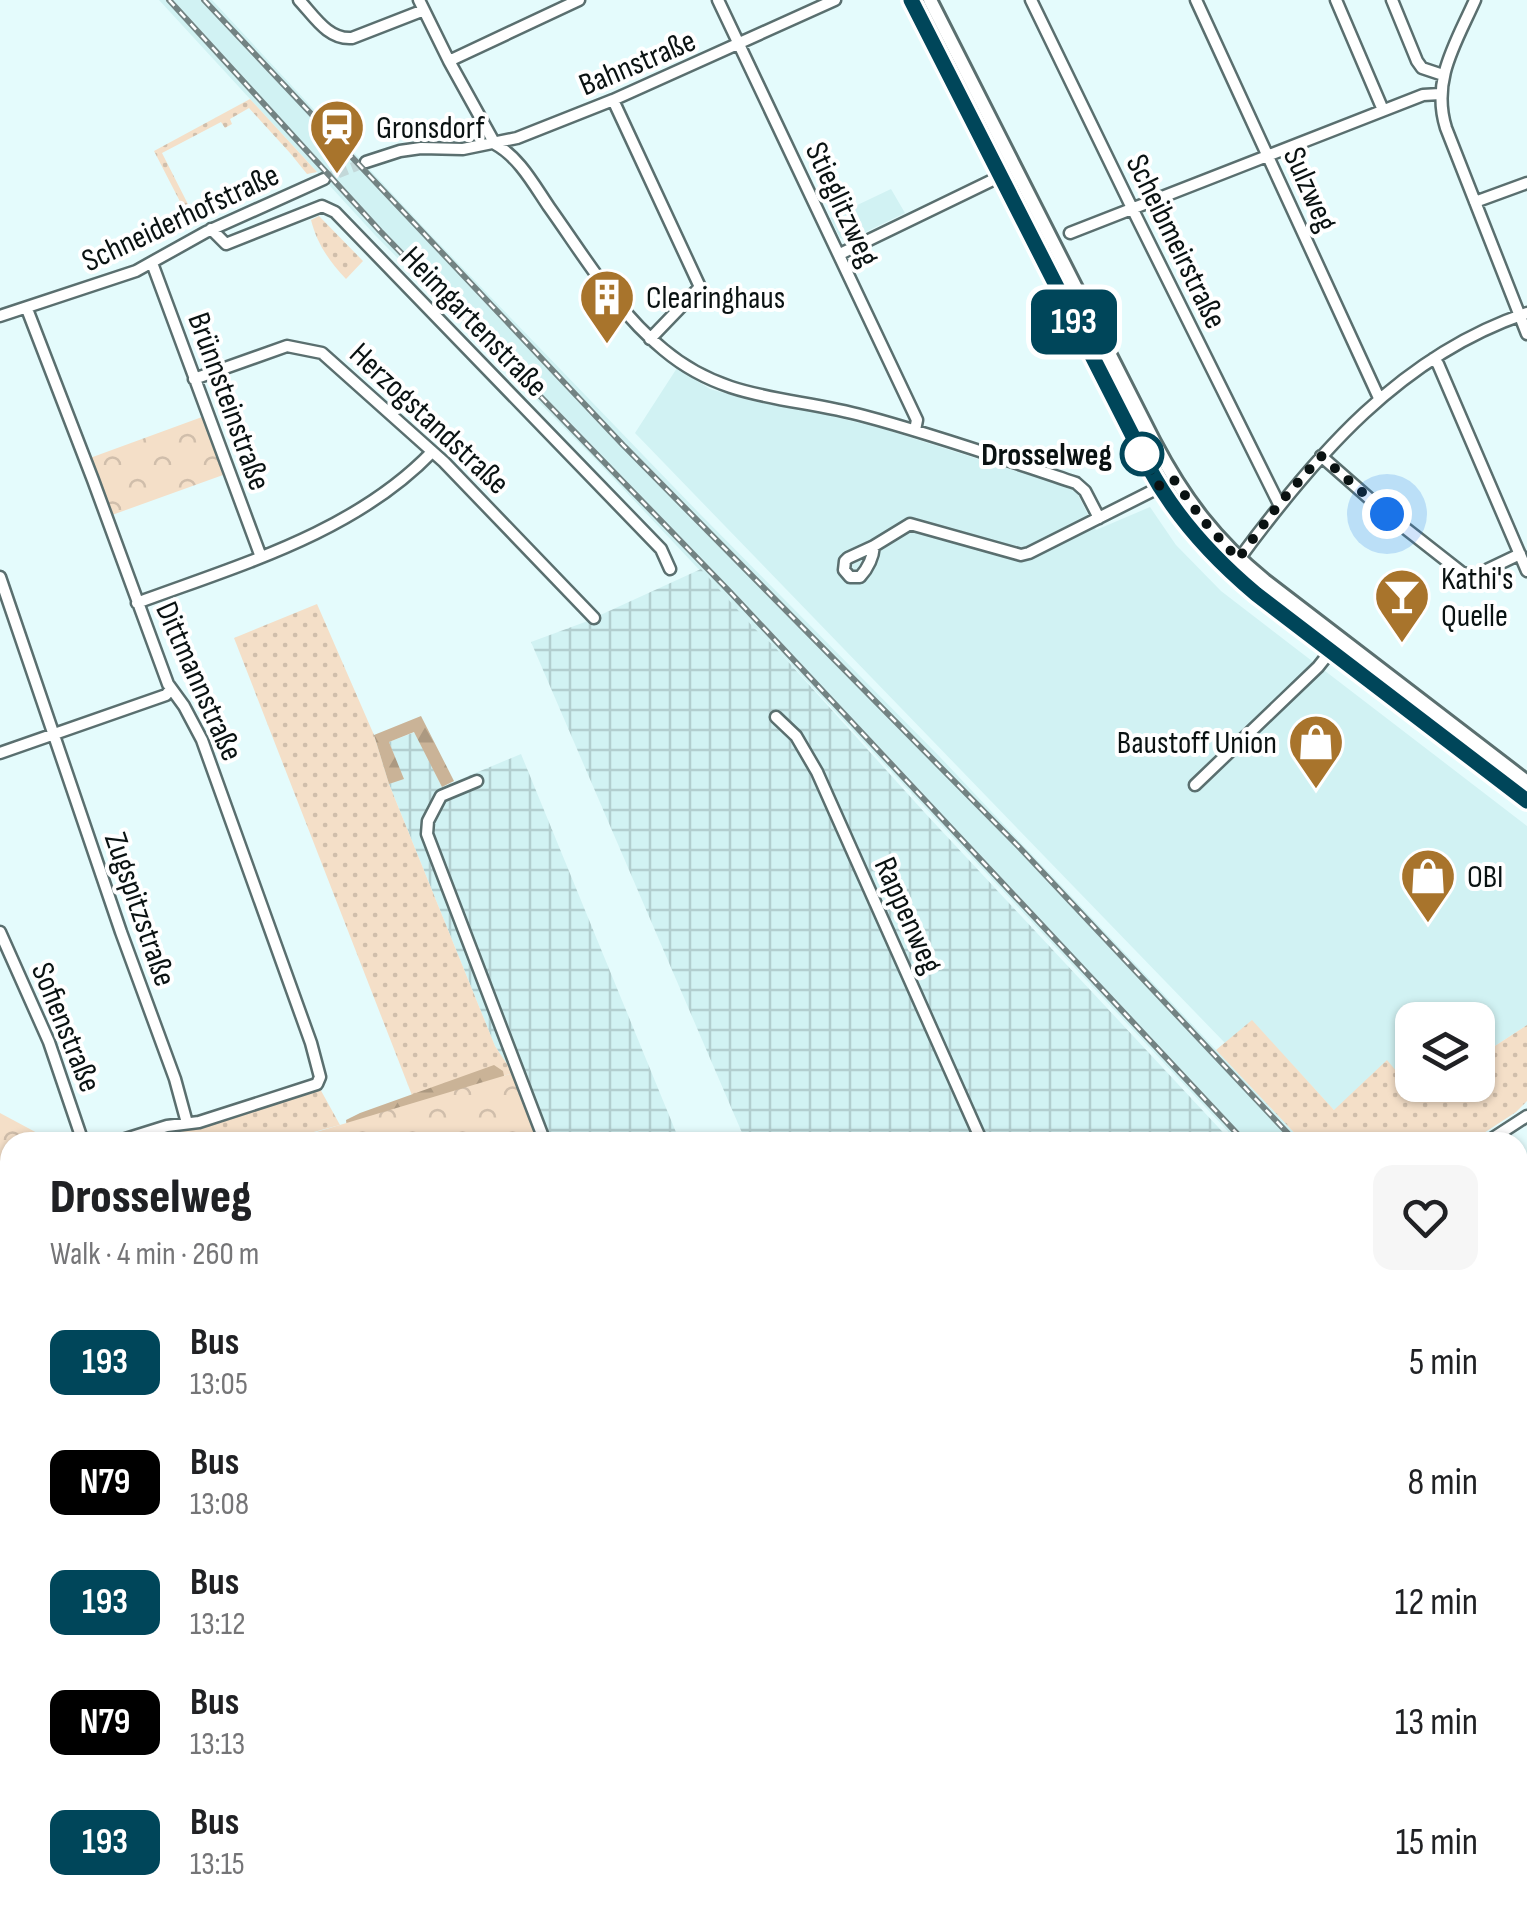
<!DOCTYPE html>
<meta charset="utf-8">
<style>
body{margin:0;font-family:"Sofia Sans Condensed",sans-serif;background:#f6f6f6;color:#202124;height:100vh;display:flex;flex-direction:column;font-size:38px;white-space:nowrap}
*{box-sizing:border-box;margin:0}
p{font-size:32px;color:#757577}
.icon{flex:none;width:55px;height:55px;fill:none;stroke:currentColor;stroke-width:2;stroke-linecap:round;stroke-linejoin:round}
.map{position:relative;flex:1;overflow:hidden}
.details{position:absolute;left:0px;top:1132px;width:1528px;height:792px;display:flex;flex-direction:column;background:#fff;border-radius:30px 30px 0 0;box-shadow:0 2px 8px #0004}
.details>*{flex:none}
.badge{padding:0 20px;border-radius:15px;font-size:35px;line-height:65px}
.tools{position:absolute;left:1395px;top:1002px;display:grid;gap:20px}
.tools a{display:grid;place-items:center;width:100px;height:100px;border-radius:20px;background:#fff;box-shadow:0 2px 8px #0004;font-size:50px}
.you{position:absolute;width:50px;height:50px;margin:-25px;border:8px solid #fff;border-radius:50%;background:#1a73e8;box-shadow:0 0 0 15px #1a73e833}
.map>.badge{position:absolute;translate:-50% -50%;box-shadow:0 0 0 5px #fff}
.round{display:grid;place-items:center;flex:none;width:105px;height:105px;border-radius:20px;background:#f6f6f6}
.overview{display:flex;align-items:center;justify-content:space-between;height:170px;padding:0 50px}
h1{font-size:48px;font-weight:800;line-height:75px}
ul{padding:0;list-style:none}
li{display:flex;align-items:center;gap:30px;height:120px;padding:0 50px}
li div{flex:1}
li b{display:block;font-size:38px}
li em{font-style:normal}
li .badge{min-width:110px;font-weight:700;text-align:center}
.map>svg:first-child{display:block}
.built{fill:#d1f2f3}
.industrial{fill:url(#industrial-grid)}
.grass{fill:url(#grass-dots)}
.forest{fill:url(#forest-firs)}
.park{fill:url(#park-crowns)}
.lines{fill:none;stroke-linecap:round;stroke-linejoin:round}
.minor-tunnel{stroke:#c3d8d9;stroke-width:10;stroke-dasharray:10 5;stroke-linecap:butt}
.minor-casing{stroke:#5a6f6f;stroke-width:15}
.major-casing{stroke:#5a6f6f;stroke-width:18}
.minor{stroke:#fff;stroke-width:10}
.major{stroke:#fff;stroke-width:12}
.rail-casing{stroke:#738383;stroke-width:6}
.rail{stroke:#fff;stroke-width:2.5;stroke-dasharray:8;stroke-linecap:butt}
.line-casing{stroke:#fff;stroke-width:22}
.line{stroke:#00465a;stroke-width:15}
.walk{stroke:#0a1212;stroke-width:10;stroke-dasharray:0 18}
.stop-dot{fill:#fff;stroke:#00465a;stroke-width:5}
.labels{text-anchor:middle;stroke-width:8;stroke-linejoin:round;paint-order:stroke}
.street-label{font-size:32px;fill:#0a1212;stroke:#fff}
.poi-label{font-size:32px;fill:#0a1212;stroke:#fff;text-anchor:start}
.stop-label{font-size:32px;font-weight:bold;fill:#0a1212;stroke:#fff;text-anchor:end}
</style>
<div class="map">
<svg width="1527" height="1924" viewBox="0 0 1527 1924">
<defs>
<pattern id="industrial-grid" width="8" height="8" patternUnits="userSpaceOnUse" patternTransform="scale(2.5)"><rect width="8" height="8" fill="#d1f2f3"/><path d="M0 4h8M4 0v8" fill="none" stroke="#b2cecf"/></pattern>
<pattern id="grass-dots" width="8" height="8" patternUnits="userSpaceOnUse" patternTransform="scale(2.5)"><rect width="8" height="8" fill="#f4dfc8"/><path d="M2 2h.1M6 6h.1" fill="none" stroke="#d0beab" stroke-width="1.8" stroke-linecap="round"/></pattern>
<pattern id="forest-firs" width="22" height="20" patternUnits="userSpaceOnUse" patternTransform="scale(2.5)"><rect width="22" height="20" fill="#cab397"/><path d="M5 1l3.5 6h-7zM16 11l3.5 6h-7z" fill="#ac9981"/></pattern>
<pattern id="park-crowns" width="20" height="18" patternUnits="userSpaceOnUse" patternTransform="scale(2.5)"><rect width="20" height="18" fill="#f4dfc8"/><path d="M2 6a3 3 0 1 1 6 0M12 15a3 3 0 1 1 6 0" fill="none" stroke="#d0beab"/></pattern>
</defs>
<rect width="100%" height="100%" fill="#e4fbfc"/>
<path class="built" d="M159,0H212L427,231L698,512L939,756L1303,1142H1238L773,645L754,628L597,461L375,235Z
M891,189L905,213L849,240L840,238L830,218Z
M677,368L710,389L752,401L819,413L884,429L1069,488L1077,493L1096,530L1150,507L1176,545L1221,591L1527,826V1025L1478,1057V1020H1412V1085H1436L1418,1097L1334,1110L1252,1021L1225,1043L635,433Z
M1527,1178V1313L1518,1302V1185Z
M0,1583L10,1589V1854L0,1848Z"/>
<path class="industrial" d="M701,569L754,628L773,645L925,813L1232,1142H746L531,642L585,622Z
M415,732L442,787L521,754L680,1142H540L513,1073L495,1046L389,784L403,778L389,742Z"/>
<path class="grass" d="M250,99L317,172L307,174L290,153L249,108L230,119L232,124L225,128L221,122L162,153L196,220L190,221L154,151Z
M319,216L363,261L346,279C328,260 317,243 311,220Z
M317,604L374,735L389,784L495,1046L513,1073L415,1103L234,638Z
M1252,1020L1334,1110L1387,1060L1418,1097L1436,1085H1478V1057L1527,1025V1101L1516,1112L1470,1142H1303L1216,1050Z
M319,1087L340,1125L276,1142H149Z
M1518,1445L1527,1455V1586L1518,1572Z"/>
<path class="forest" d="M421,716L454,781L442,787L414,732L389,742L404,779L389,784L374,735Z
M494,1065L503,1071L505,1080L513,1073L540,1142L347,1129L346,1120L360,1113Z"/>
<path class="park" d="M202,417L223,475L112,515L90,458Z
M513,1073L540,1142H283Z
M0,1113L54,1142H10V1589L0,1583Z
M4,1595L10,1598L9,1714L0,1709V1602Z
M205,1915H973L972,1917L979,1924H200Z"/>
<g class="lines">
<path class="minor-tunnel" d="M324,179L366,162"/>
<g class="minor-casing">
<path id="minor" d="M299,0C314,16 328,40 352,38L424,10
M419,0L449,61L495,144C519,157 534,185 549,207C584,256 617,312 664,350C726,402 791,396 864,416C936,435 1006,460 1076,483L1085,491L1099,518
M718,0L917,420L915,430
M1031,0L1132,208L1279,504
M1196,0L1379,398
M1336,0L1383,110
M1392,0L1417,61L1422,68L1443,75
M1475,0C1456,43 1431,80 1446,128L1527,334
M449,61L579,0
M613,100L700,287L650,339
M366,162L400,151L421,148L463,149L517,138L613,100L835,0
M1475,202L1527,183
M211,229L226,244L322,206L335,212L661,549L670,569
M1070,233L1423,95L1440,94
M840,254L1001,176
M152,263L261,557
M27,309L93,480L168,684L184,706L202,740L311,1043L320,1077L317,1084L199,1122L167,1126L116,1142
M0,316L136,271L206,232L324,179
M1433,359L1438,364L1527,571
M194,379L287,346L322,353L444,462L594,618
M1321,456L1387,514L1461,572L1469,575H1476L1520,554
M874,546C873,558 869,567 860,577H850L844,570L845,561L848,558L874,546L910,524L1021,555L1029,553L1174,480
M1239,559C1315,456 1401,355 1527,313
M0,577L121,932L175,1079L187,1123
M137,603C239,565 354,533 432,452
M776,717L796,736L817,772L982,1142
M0,753L166,695L170,690
M477,781L441,796L428,821L427,834L545,1142
M1195,785L1318,667L1334,647
M0,932L49,1042L83,1142
M1487,1142L1527,1116
M1511,1915L1517,1924"/>
</g>
<g class="major-casing">
<path id="major" d="M911,0L1148,466C1175,517 1212,557 1256,594L1527,801
M930,0L1154,442C1184,499 1215,540 1265,581L1527,782"/>
</g>
<use href="#minor" class="minor"/>
<use href="#major" class="major"/>
<g class="rail-casing">
<path id="rail" d="M169,0L380,231L730,592L1245,1142
M204,0L623,445L1019,847L1296,1142
M1518,1381L1527,1391
M1518,1434L1527,1445"/>
</g>
<use href="#rail" class="rail"/>
</g>
<g class="lines">
<g class="line-casing">
<path id="line" d="M911,0L1148,466C1175,517 1212,557 1256,594L1527,801"/>
</g>
<use href="#line" class="line"/>
<path class="walk" d="M1142,454L1160,487L1174,480L1202,519L1238,559L1279,504L1321,456L1387,514"/>
</g>
<defs>
<g id="station-pin" transform="scale(2.875)"><path d="M0 17L-7.5 6A9.5 9.5 0 1 1 7.5 6Z" fill="#a8742c" stroke="#fff"/><path d="M-3-6H3Q5-6 5-4V2Q5 4 3 4L4.5 6H3L1.5 4h-3L-3 6H-4.5L-3 4Q-5 4-5 2V-4Q-5-6-3-6ZM-3.5-4v3h7v-3ZM-3.5 1v1.5H-2V1ZM2 1v1.5H3.5V1Z" fill="#fff"/></g>
<g id="building-pin" transform="scale(2.875)"><path d="M0 17L-7.5 6A9.5 9.5 0 1 1 7.5 6Z" fill="#a8742c" stroke="#fff"/><path d="M-4-6H4V6H1V3H-1V6H-4ZM-2.5-4.3h1.7v1.8h-1.7ZM.8-4.3h1.7v1.8H.8ZM-2.5-1h1.7V.8h-1.7ZM.8-1h1.7V.8H.8Z" fill="#fff"/></g>
<g id="bar-pin" transform="scale(2.875)"><path d="M0 17L-7.5 6A9.5 9.5 0 1 1 7.5 6Z" fill="#a8742c" stroke="#fff"/><path d="M-6-5H6L.8 .8V4.5H3.5V6h-7V4.5H-.8V.8Z" fill="#fff"/></g>
<g id="shop-pin" transform="scale(2.875)"><path d="M0 17L-7.5 6A9.5 9.5 0 1 1 7.5 6Z" fill="#a8742c" stroke="#fff"/><path d="M-5-2.5h2.3a2.7 3.5 0 0 1 5.4 0H5L5.5 6h-11ZM-1.5-2.5h3a1.5 2.3 0 0 0-3 0Z" fill="#fff"/></g>
</defs>
<g fill-rule="evenodd">
<use href="#station-pin" x="337" y="127"/>
<use href="#building-pin" x="607" y="297"/>
<use href="#bar-pin" x="1402" y="596"/>
<use href="#shop-pin" x="1316" y="742"/>
<use href="#shop-pin" x="1428" y="876"/>
</g>
<circle class="stop-dot" cx="1142" cy="454" r="20"/>
<g class="labels">
<g class="street-label">
<text transform="translate(637 62) rotate(-23)" y="11">Bahnstraße</text>
<text transform="translate(1311 189) rotate(66)" y="11">Sulzweg</text>
<text transform="translate(843 204) rotate(65)" y="11">Stieglitzweg</text>
<text transform="translate(180 217) rotate(-25)" y="11">Schneiderhofstraße</text>
<text transform="translate(1177 241) rotate(64)" y="11">Scheibmeirstraße</text>
<text transform="translate(475 321) rotate(46)" y="11">Heimgartenstraße</text>
<text transform="translate(230 401) rotate(70)" y="11">Brünnsteinstraße</text>
<text transform="translate(430 418) rotate(43)" y="11">Herzogstandstraße</text>
<text transform="translate(200 681) rotate(66)" y="11">Dittmannstraße</text>
<text transform="translate(141 909) rotate(71)" y="11">Zugspitzstraße</text>
<text transform="translate(909 915) rotate(66)" y="11">Rappenweg</text>
<text transform="translate(67 1027) rotate(68)" y="11">Sofienstraße</text>
</g>
<g class="poi-label">
<text x="376" y="138">Gronsdorf</text>
<text x="646" y="308">Clearinghaus</text>
<text x="1441" y="589">Kathi's<tspan x="1441" dy="37">Quelle</tspan></text>
<text x="1277" y="753" text-anchor="end">Baustoff Union</text>
<text x="1467" y="887">OBI</text>
</g>
<g class="stop-label">
<text x="1112" y="465">Drosselweg</text>
</g>
</g>
</svg>
<div class="tools">
<a><svg class="icon" aria-label="layers" viewBox="0 0 24 24"><path d="M12 4l9 5-9 5-9-5zM3 14l9 5 9-5"/></svg></a>
</div>
<div class="you" style="left:1387px;top:514px"></div>
<b class="badge" style="left:1074px;top:322px;background:#00465a;color:#fff">193</b>
<section class="details">
<div class="overview"><div><h1>Drosselweg</h1><p>Walk · 4 min · 260 m</p></div><a class="round"><svg class="icon" aria-label="heart" viewBox="0 0 24 24"><path d="M12 20l-8-8c-3-5 5-10 8-4 3-6 11-1 8 4z"/></svg></a></div>
<ul>
<li><span class="badge" style="background:#00465a;color:#fff">193</span><div><b>Bus</b><p>13:05</p></div><em>5 min</em></li>
<li><span class="badge" style="background:#000;color:#fff">N79</span><div><b>Bus</b><p>13:08</p></div><em>8 min</em></li>
<li><span class="badge" style="background:#00465a;color:#fff">193</span><div><b>Bus</b><p>13:12</p></div><em>12 min</em></li>
<li><span class="badge" style="background:#000;color:#fff">N79</span><div><b>Bus</b><p>13:13</p></div><em>13 min</em></li>
<li><span class="badge" style="background:#00465a;color:#fff">193</span><div><b>Bus</b><p>13:15</p></div><em>15 min</em></li>
</ul>
</section>
</div>
